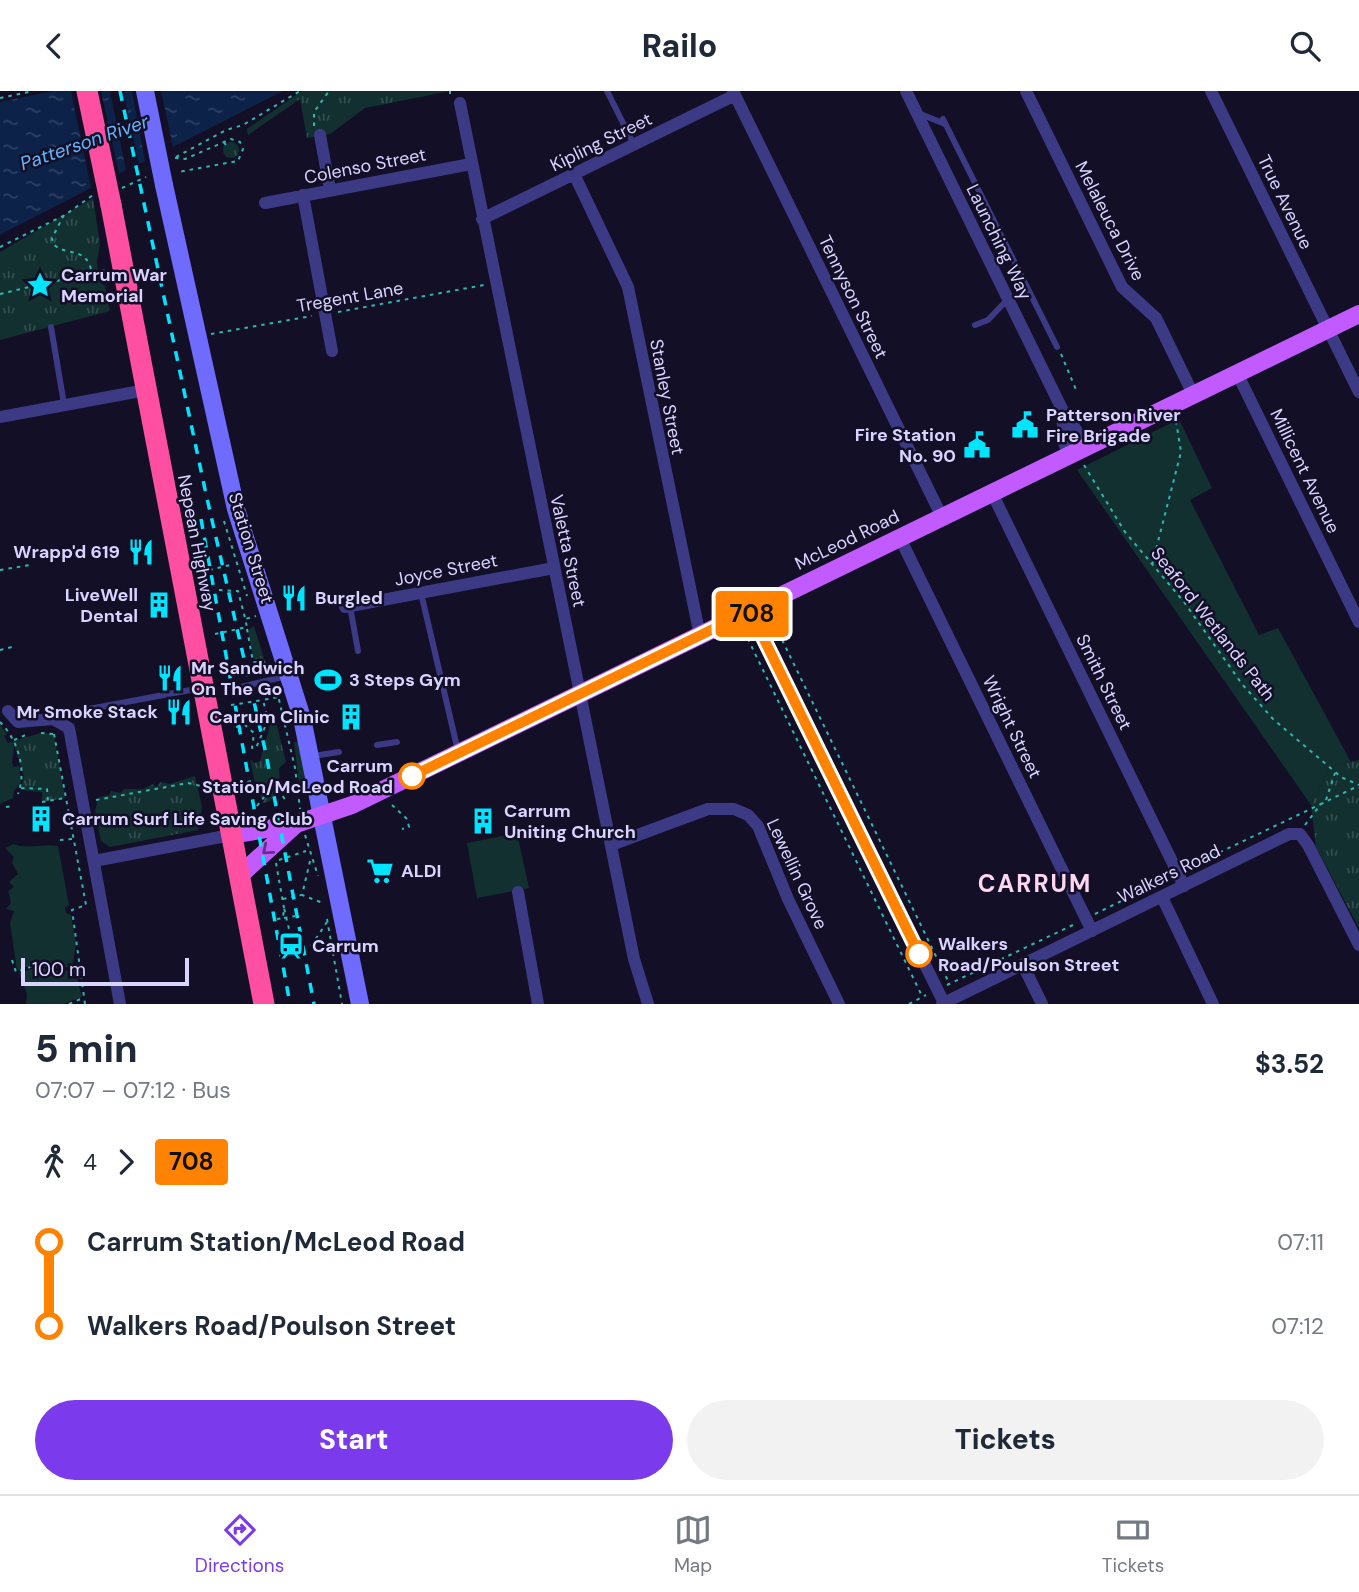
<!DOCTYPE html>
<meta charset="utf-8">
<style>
body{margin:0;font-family:"DM Sans",sans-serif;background:#f2f2f3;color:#1f2937;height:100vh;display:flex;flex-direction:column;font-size:26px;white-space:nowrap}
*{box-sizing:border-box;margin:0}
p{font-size:23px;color:#747a83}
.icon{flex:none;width:38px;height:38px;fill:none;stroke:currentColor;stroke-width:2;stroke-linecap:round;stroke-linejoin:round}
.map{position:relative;height:913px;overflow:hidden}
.drawer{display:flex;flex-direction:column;background:#fff;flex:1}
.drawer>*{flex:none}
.badge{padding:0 14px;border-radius:5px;font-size:24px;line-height:46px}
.scale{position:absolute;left:21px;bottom:18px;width:168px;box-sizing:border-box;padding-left:7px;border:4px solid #d9d4ff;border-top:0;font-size:19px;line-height:24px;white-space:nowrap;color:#d9d4ff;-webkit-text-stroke:5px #130f26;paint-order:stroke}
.map>.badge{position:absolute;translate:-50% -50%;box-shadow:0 0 0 4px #fff}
.legs{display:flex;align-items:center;gap:10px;height:77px;padding:0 35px;font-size:23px}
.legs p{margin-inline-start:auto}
.head{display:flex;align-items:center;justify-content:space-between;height:119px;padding:0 35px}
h1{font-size:38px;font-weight:800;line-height:52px}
.action{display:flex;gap:14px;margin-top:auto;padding:14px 35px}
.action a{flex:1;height:80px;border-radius:42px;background:#7c3aed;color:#fff;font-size:28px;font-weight:800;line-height:80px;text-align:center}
.action a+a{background:#f2f2f3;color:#1f2937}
ul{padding:0 35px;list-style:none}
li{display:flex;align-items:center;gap:24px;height:84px;font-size:26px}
li i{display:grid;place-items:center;width:10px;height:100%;margin:0 9px;background:currentColor}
li i::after{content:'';width:18px;height:18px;margin:-9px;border:5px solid;border-radius:50%;background:#fff}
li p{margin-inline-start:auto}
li:first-child i{background:linear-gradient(#0000 50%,currentColor 0)}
li:last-child i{background:linear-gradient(currentColor 50%,#0000 0)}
header{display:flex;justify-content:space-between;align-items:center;height:91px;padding:0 35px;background:#fff;font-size:32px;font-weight:800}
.dock{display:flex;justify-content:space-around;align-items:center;height:98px;border-top:2px solid #e0e1e3;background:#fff;font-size:19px;color:#747a83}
.dock a{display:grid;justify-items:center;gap:4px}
.dock .active{color:#7c3aed}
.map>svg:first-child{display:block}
.green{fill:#12302f}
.park{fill:url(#park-tufts)}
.water{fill:url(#water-ripples)}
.pier{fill:#130f26}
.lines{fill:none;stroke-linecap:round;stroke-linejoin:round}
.path{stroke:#2fb8b0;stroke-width:2;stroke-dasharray:3.5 5;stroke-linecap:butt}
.lane{stroke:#3d3a85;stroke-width:6}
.street{stroke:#3d3a85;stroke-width:12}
.secondary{stroke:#6f6bff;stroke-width:18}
.primary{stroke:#c25bff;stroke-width:18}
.highway{stroke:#ff4fa3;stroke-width:21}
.rail{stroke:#00e5ff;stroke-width:3.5;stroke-dasharray:10 9;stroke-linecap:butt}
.secondary-bridge{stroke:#6f6bff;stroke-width:18}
.highway-bridge{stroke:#ff4fa3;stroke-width:21}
.oneway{stroke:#623188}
.line-1-casing{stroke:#fff;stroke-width:16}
.line-1{stroke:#ff8200;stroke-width:10}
.stop-1-dot{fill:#fff;stroke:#ff8200;stroke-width:3.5}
.labels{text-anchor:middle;stroke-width:5;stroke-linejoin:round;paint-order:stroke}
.street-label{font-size:18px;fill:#d9d4ff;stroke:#130f26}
.poi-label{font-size:18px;font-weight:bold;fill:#d9d4ff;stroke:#130f26;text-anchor:start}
.stop-label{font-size:18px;font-weight:bold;fill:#d9d4ff;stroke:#130f26;text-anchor:end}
.water-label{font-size:19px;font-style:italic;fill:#62b6ff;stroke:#130f26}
.district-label{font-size:24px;font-weight:bold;letter-spacing:2px;fill:#ffd6f0;stroke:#130f26}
</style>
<header><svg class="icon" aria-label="back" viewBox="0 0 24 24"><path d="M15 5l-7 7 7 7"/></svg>Railo<svg class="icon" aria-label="search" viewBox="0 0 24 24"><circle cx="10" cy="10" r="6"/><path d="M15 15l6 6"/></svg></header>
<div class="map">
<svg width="1359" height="913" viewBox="0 0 1359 913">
<defs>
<pattern id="park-tufts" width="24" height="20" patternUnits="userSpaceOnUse" patternTransform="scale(1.75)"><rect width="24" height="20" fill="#12302f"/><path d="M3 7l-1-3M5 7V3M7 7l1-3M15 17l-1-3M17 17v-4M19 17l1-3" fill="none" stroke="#344d4e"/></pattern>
<pattern id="water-ripples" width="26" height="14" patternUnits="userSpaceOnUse" patternTransform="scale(1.75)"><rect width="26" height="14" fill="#0c2248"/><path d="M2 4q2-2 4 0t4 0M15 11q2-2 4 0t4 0" fill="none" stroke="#2f4163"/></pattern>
</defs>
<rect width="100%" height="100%" fill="#130f26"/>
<path class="green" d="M1179,328L1212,397L1190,409L1259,544L1278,537L1351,671L1330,676L1311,714L1077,379Z
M0,633L7,643L4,645L8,652L12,650C17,663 10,664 13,676L19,675L21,692L14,700L13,707L0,713Z
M294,651H299L307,682V701L300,700Z
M517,742L529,797L477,807L467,752Z
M14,753C27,759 44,752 58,755L69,814L65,816L66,822L71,824L76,853L72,877L38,872L17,879L10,832L14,820L6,818L11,812L8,800L14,796L9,791L18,783L12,772L14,766L5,757Z
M38,876L58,880L75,879L82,906L63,913H26L27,903L19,882Z"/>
<path class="park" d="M302,0H450L365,17L330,43L307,47L300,8L248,44L247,38Z
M223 59a8 8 0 1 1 16 0a8 8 0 1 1-16 0Z
M93,107L100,153L97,170L99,191L105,195L110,220L0,249V161Z
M254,535L265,571L253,567L248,539Z
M271,631H276L286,671L279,677L280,699L269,711L262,712L264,709L257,701L250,669L255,672L260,670Z
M41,642L54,643L65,707L42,711V701L20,699L24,686L13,650Z
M1359,669V837L1316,756L1311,714L1330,676Z
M195,685L202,716L198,739L110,756L101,750L95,720L99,706L109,704L111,700L121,702L124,698H143L153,693L156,696L161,691L170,693Z"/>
<path class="water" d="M53,0H283L0,144V11Z"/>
<path class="pier" d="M71,0H101L119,83L126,79L110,0H123L139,73L145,70L132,0H161L173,56L286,0L0,147V144L91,97Z"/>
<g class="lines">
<path class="path" d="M450,0V3
M0,7L33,0
M314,35V21L329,0
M224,51L228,58
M176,66L226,39L243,34L300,0
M175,67L185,68L231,48L240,51L243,58L238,70L178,81
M122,97L146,86
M64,124L52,147L53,153C69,167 86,154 92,182L105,179
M0,156L65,124L93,104
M34 193a7 7 0 1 1 14 0a7 7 0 1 1-14 0Z
M48,192L91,182
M0,203L33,195
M338,221L484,194
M211,243L312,225
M1061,263L1077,301
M1084,374L1125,441L1184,511L1242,593L1273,628L1341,686L1359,694
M224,430L247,505
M1152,474L1181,361L1176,330
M0,479L30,474
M201,481L234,473
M219,499L238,500L245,527
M771,526L949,892
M247,538L253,571L269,572
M744,540L922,905
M215,543L247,536L245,528L256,525
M0,559L16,555
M277,600L295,677L300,718
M231,614L263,609
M0,631C18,649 27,679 18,703
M236,636L245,634L254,642L252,657H256L268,629L263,609L278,606
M41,642L53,643
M54,643L86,814
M14,649L28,643
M21,697L47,698L48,710
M278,698L286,710
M96,709L188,692L201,695
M1326,709L1335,682
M42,711L65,707
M392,714L407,728L409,736L402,738
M257,715L264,706
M6,716L12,715
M1305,734L1321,713L1358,695
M305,744L318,785
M60,749L72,748
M279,769L306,760
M310,770L302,804L323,812
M276,772L284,817
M1189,776L1321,713
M283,808L301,804
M1095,823L1166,788
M284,827L295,825
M277,828L283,827L284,817L294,859
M327,828L342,913
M311,855L327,831
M283,861L301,858
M12,869L16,881L36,874L77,877
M947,894L1075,833
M69,913L83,907
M85,913L72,819L86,814
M909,913L926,904"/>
<path class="lane" d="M607,0L634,54
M918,22L945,33
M943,28L1057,256
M975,234L988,229L1008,208
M51,236L64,313
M421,502L458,660
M350,515L358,560
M241,596L287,585
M62,631L73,621L201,597
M377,654L397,651
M313,665L339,661"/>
<path class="street" d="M733,0L942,426
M906,0L1062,318L1081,346L1093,352
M1026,0L1122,196L1156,227L1193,303
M1211,0L1359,301
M460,12L634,868L648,913
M320,44L330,99
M574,83L628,196L700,545
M303,104L332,260
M265,112L471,73
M482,128L735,4
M1237,282L1359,531
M1062,320L1064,352L1069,364
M0,326L146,299
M992,402L1184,795
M900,447L1092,840
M345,516L554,477
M750,520L944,912
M8,620L18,631L53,628L69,637L120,913
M611,754L708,718H734L748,724L758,735L788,808L839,913
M94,770L231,744
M518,801L538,913
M1162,806L1213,913
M1023,874L1042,913
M942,913L1289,743H1300L1308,754L1359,854"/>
<path class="secondary" d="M164,94L236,418L302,627L360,913"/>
<path class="primary" d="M231,744L296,733L352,714L1359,223
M239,785L296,733"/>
<path class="highway" d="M111,114L264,913"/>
<path class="rail" d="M120,0L206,403L266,663L314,913
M201,428L290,913"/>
<path class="secondary-bridge" d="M145,0L164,94"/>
<path class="highway-bridge" d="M87,0L111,114"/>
</g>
<defs><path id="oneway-chevron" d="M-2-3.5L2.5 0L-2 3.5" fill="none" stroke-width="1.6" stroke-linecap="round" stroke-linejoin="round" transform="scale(1.75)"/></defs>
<use class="oneway" href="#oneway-chevron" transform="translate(267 759) rotate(140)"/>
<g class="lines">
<g class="line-1-casing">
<path id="line-1" d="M412,685L750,520L919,863"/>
</g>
<use href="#line-1" class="line-1"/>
</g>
<defs>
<g id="sight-bare" transform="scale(2.1)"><path d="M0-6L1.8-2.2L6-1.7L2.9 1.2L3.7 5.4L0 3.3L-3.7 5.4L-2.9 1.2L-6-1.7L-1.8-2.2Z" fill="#00e5ff" stroke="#130f26" stroke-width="2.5" paint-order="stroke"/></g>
<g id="civic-bare" transform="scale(2.1)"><path d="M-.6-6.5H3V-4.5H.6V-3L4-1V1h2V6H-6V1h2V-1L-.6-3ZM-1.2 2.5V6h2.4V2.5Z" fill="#00e5ff" stroke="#130f26" stroke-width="2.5" paint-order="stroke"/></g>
<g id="restaurant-bare" transform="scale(2.1)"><path d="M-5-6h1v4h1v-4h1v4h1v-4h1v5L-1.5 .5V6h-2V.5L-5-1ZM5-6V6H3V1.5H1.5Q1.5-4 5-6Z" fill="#00e5ff" stroke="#130f26" stroke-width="2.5" paint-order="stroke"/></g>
<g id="building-bare" transform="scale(2.1)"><path d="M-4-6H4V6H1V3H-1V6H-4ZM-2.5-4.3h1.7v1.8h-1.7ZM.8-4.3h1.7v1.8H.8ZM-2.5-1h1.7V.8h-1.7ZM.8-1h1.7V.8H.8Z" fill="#00e5ff" stroke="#130f26" stroke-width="2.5" paint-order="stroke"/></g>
<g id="stadium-bare" transform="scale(2.1)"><path d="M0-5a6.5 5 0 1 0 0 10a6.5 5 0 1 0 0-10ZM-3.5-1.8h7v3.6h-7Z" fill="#00e5ff" stroke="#130f26" stroke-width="2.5" paint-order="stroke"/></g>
<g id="supermarket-bare" transform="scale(2.1)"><path d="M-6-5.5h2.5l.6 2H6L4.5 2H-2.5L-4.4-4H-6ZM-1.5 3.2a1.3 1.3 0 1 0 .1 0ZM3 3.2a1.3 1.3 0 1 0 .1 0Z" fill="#00e5ff" stroke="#130f26" stroke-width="2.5" paint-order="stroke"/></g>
<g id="station-bare" transform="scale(2.1)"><path d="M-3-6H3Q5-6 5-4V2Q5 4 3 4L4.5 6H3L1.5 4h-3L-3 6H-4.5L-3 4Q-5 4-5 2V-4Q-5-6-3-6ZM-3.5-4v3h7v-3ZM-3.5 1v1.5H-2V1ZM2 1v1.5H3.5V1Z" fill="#00e5ff" stroke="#130f26" stroke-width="2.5" paint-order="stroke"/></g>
</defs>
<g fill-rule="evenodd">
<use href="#sight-bare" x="40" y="194"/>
<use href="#civic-bare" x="1025" y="334"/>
<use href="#civic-bare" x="977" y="354"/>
<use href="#restaurant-bare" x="141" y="461"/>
<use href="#restaurant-bare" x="294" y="507"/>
<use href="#building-bare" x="159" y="514"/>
<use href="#restaurant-bare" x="170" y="587"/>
<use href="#stadium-bare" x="328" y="589"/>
<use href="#restaurant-bare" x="179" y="621"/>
<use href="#building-bare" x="351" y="626"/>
<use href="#building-bare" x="41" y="728"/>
<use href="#building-bare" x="483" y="730"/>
<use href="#supermarket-bare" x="380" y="780"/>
<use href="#station-bare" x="291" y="855"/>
</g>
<g class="stop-1-dot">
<circle cx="412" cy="685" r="12"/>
<circle cx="919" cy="863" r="12"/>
</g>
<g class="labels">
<g class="street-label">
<text transform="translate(601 51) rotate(-26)" y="6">Kipling Street</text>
<text transform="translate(365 75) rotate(-11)" y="6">Colenso Street</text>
<text transform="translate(1285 111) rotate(64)" y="6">True Avenue</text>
<text transform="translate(1110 130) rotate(63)" y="6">Melaleuca Drive</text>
<text transform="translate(999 151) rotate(64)" y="6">Launching Way</text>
<text transform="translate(350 206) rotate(-10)" y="6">Tregent Lane</text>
<text transform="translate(853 206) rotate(64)" y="6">Tennyson Street</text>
<text transform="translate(667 306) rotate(79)" y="6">Stanley Street</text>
<text transform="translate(1305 380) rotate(64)" y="6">Millicent Avenue</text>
<text transform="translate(847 449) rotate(-26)" y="6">McLeod Road</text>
<text transform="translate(197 452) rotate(79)" y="6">Nepean Highway</text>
<text transform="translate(251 457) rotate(73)" y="6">Station Street</text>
<text transform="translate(568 460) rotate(78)" y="6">Valetta Street</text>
<text transform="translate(446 479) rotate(-11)" y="6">Joyce Street</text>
<text transform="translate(1213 533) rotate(52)" y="6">Seaford Wetlands Path</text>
<text transform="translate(1104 591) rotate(64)" y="6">Smith Street</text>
<text transform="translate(1012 636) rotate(64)" y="6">Wright Street</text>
<text transform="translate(797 783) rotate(65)" y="6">Lewellin Grove</text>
<text transform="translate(1169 783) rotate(-26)" y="6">Walkers Road</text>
</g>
<g class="poi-label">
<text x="61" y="190">Carrum War<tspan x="61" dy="21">Memorial</tspan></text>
<text x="1046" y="330">Patterson River<tspan x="1046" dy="21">Fire Brigade</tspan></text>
<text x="956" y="350" text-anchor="end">Fire Station<tspan x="956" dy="21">No. 90</tspan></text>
<text x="120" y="467" text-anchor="end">Wrapp'd 619</text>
<text x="138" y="510" text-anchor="end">LiveWell<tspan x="138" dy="21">Dental</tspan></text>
<text x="315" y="513">Burgled</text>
<text x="191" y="583">Mr Sandwich<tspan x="191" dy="21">On The Go</tspan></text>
<text x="349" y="595">3 Steps Gym</text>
<text x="158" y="627" text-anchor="end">Mr Smoke Stack</text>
<text x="330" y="632" text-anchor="end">Carrum Clinic</text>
<text x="504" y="726">Carrum<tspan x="504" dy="21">Uniting Church</tspan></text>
<text x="62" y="734">Carrum Surf Life Saving Club</text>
<text x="401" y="786">ALDI</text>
<text x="312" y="861">Carrum</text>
</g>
<g class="stop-label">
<text x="393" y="681">Carrum<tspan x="393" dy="21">Station/McLeod Road</tspan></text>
<text x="938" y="859" text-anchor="start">Walkers<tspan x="938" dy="21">Road/Poulson Street</tspan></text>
</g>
<g class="water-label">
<text transform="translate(84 51) rotate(-19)" y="7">Patterson River</text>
</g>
<g class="district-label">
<text x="1035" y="801">CARRUM</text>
</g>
</g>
</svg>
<div class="scale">100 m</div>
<b class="badge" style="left:752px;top:523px;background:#ff8200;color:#111">708</b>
</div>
<section class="drawer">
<div class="head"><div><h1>5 min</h1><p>07:07 – 07:12 · Bus</p></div><b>$3.52</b></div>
<div class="legs"><svg class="icon" aria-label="walk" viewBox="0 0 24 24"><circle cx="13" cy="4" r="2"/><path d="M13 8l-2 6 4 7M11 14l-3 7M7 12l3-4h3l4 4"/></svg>4<svg class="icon" aria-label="forward" viewBox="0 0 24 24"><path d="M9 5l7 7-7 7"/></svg><b class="badge" style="background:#ff8200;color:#111">708</b></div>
<ul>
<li><i style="color:#ff8200"></i><b>Carrum Station/McLeod Road</b><p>07:11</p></li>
<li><i style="color:#ff8200"></i><b>Walkers Road/Poulson Street</b><p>07:12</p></li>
</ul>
<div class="action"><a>Start</a><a>Tickets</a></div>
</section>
<nav class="dock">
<a class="active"><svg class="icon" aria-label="directions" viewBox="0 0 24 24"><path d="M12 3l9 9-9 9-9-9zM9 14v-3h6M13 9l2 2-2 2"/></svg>Directions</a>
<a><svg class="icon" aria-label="map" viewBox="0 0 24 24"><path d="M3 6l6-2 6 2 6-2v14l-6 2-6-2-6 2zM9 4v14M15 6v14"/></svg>Map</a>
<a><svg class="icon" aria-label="tickets" viewBox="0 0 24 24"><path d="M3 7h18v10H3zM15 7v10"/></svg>Tickets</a>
</nav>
